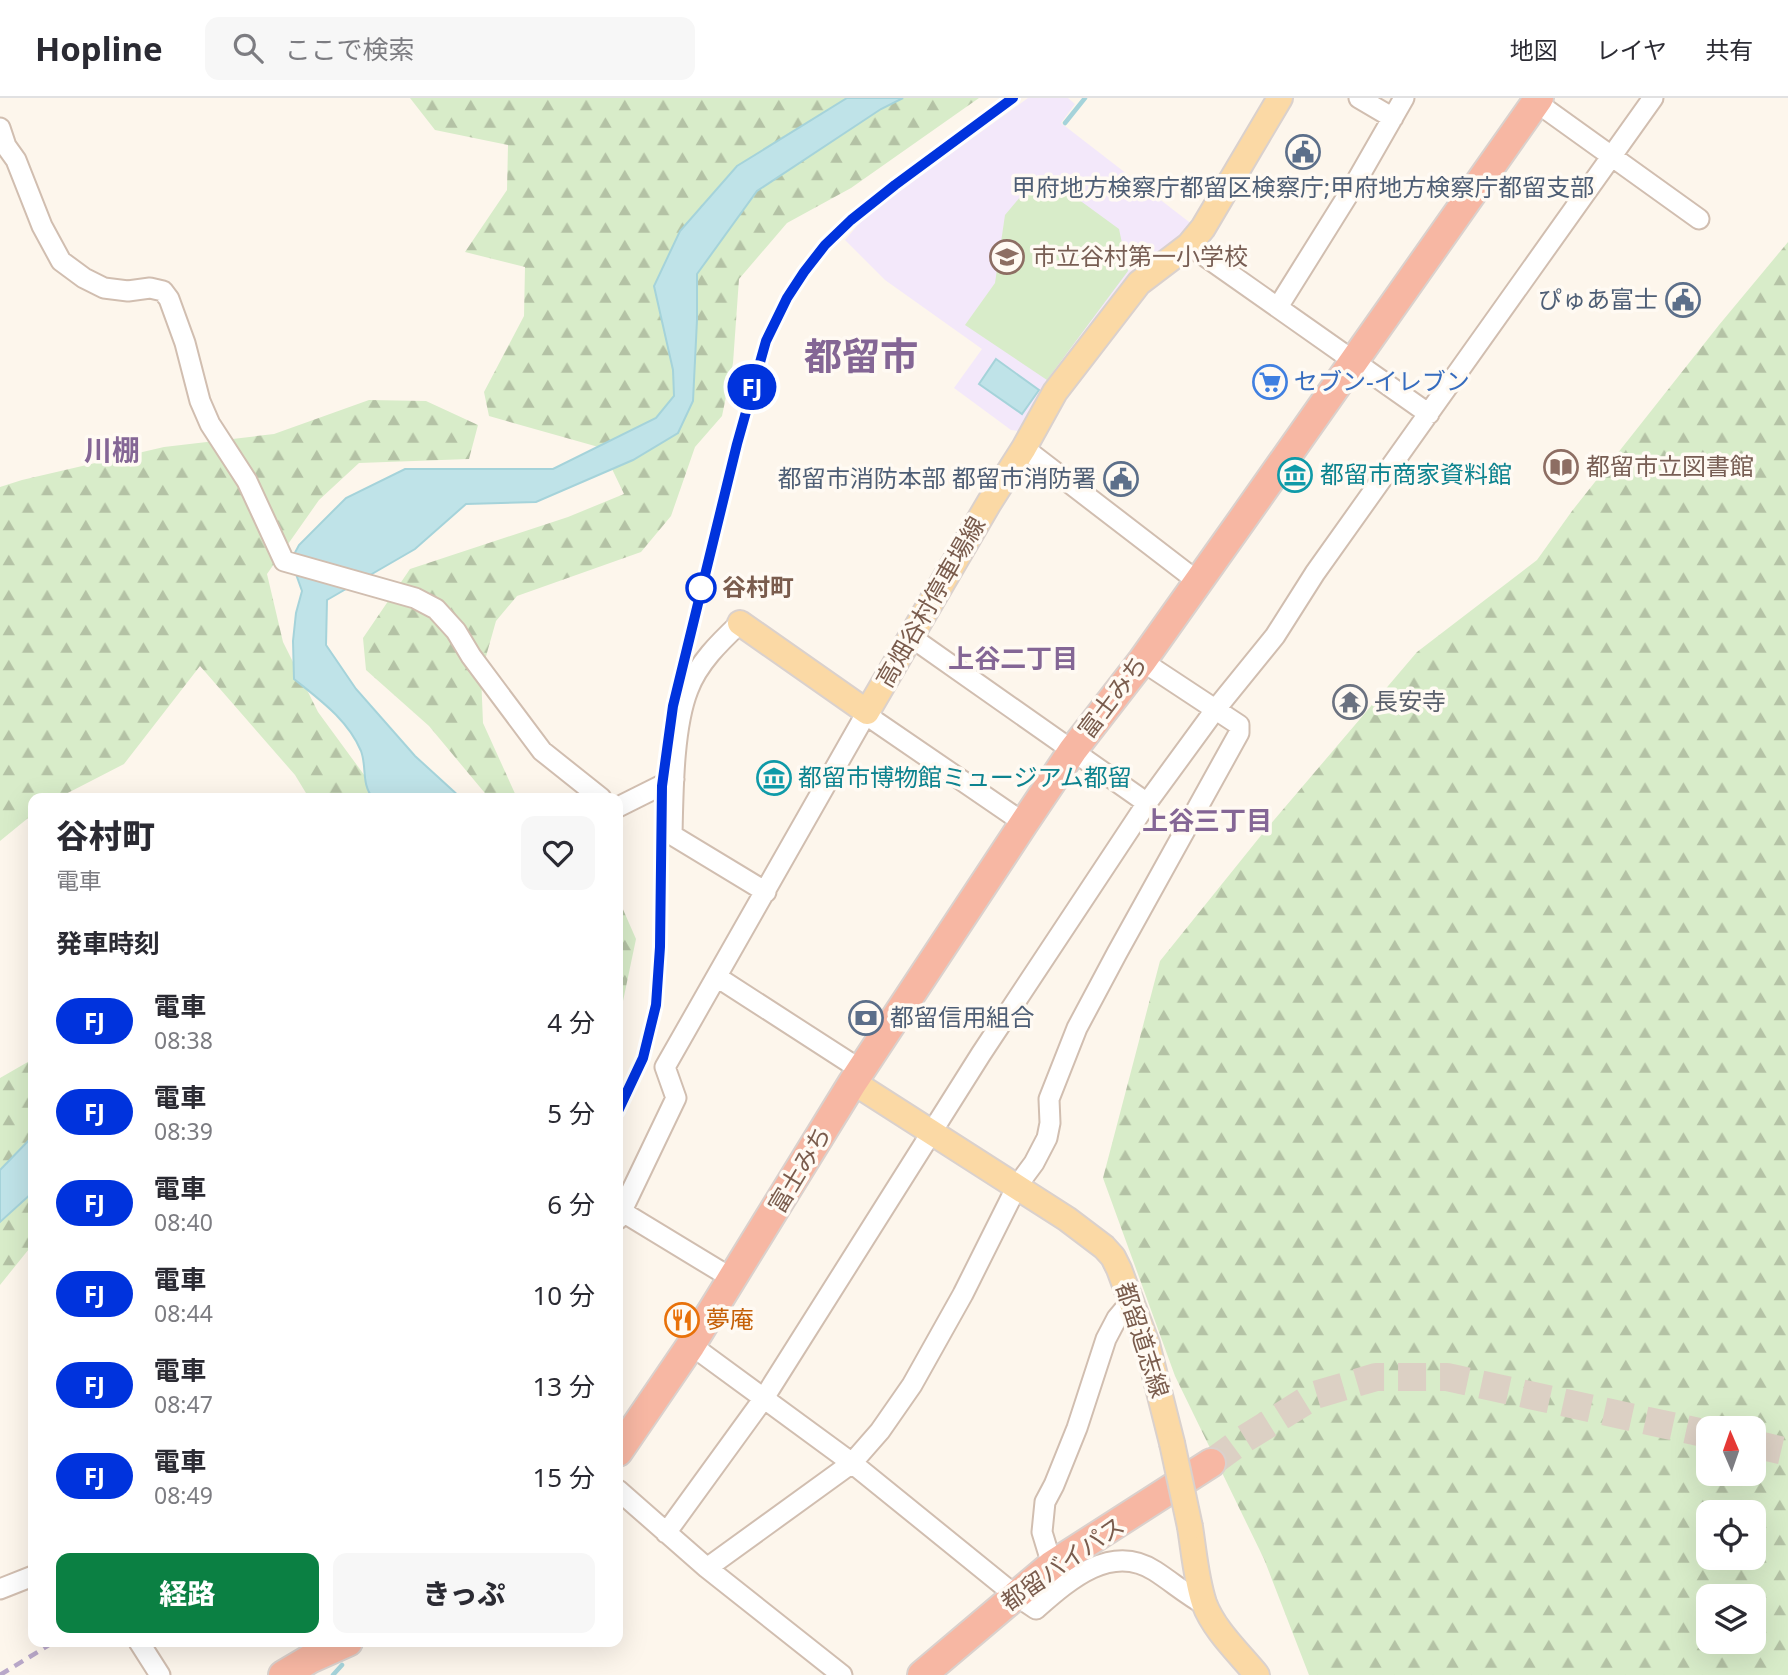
<!DOCTYPE html>
<html lang="ja">
<meta charset="utf-8">
<style>
body{margin:0;font-family:"Noto Sans","Noto Sans JP",sans-serif;background:#f7f7f7;color:#2b2b33;height:100vh;display:flex;flex-direction:column;font-size:26px;white-space:nowrap}
*{box-sizing:border-box;margin:0}
p{font-size:23px;color:#7c7c81}
.icon{flex:none;width:38px;height:38px;fill:none;stroke:currentColor;stroke-width:2;stroke-linecap:round;stroke-linejoin:round}
.map{position:relative;flex:1;overflow:hidden}
.side{position:absolute;left:28px;top:695px;width:595px;height:854px;display:flex;flex-direction:column;background:#fff;border-radius:14px;box-shadow:0 7px 28px #0002}
.side>*{flex:none}
.badge{padding:0 14px;border-radius:23px;font-size:24px;line-height:46px}
.needle{width:46px;rotate:358deg}
.tools{position:absolute;left:1696px;top:1318px;display:grid;gap:14px}
.tools a{display:grid;place-items:center;width:70px;height:70px;border-radius:14px;background:#fff;box-shadow:0 7px 28px #0002;font-size:35px}
.map>.badge{position:absolute;translate:-50% -50%;box-shadow:0 0 0 4px #fff}
h2{padding:0 28px;font-size:26px;line-height:63px}
.round{display:grid;place-items:center;flex:none;width:74px;height:74px;border-radius:14px;background:#f7f7f7}
.summary{display:flex;align-items:center;justify-content:space-between;height:119px;padding:0 28px}
h1{font-size:33px;font-weight:800;line-height:52px}
.cta{display:flex;gap:14px;margin-top:auto;padding:14px 28px}
.cta a{flex:1;height:80px;border-radius:14px;background:#0b8043;color:#fff;font-size:28px;font-weight:800;line-height:80px;text-align:center}
.cta a+a{background:#f7f7f7;color:#2b2b33}
ul{padding:0;list-style:none}
li{display:flex;align-items:center;gap:21px;height:91px;padding:0 28px}
li div{flex:1}
li b{display:block;font-size:26px}
li em{font-style:normal}
li .badge{min-width:77px;font-weight:700;text-align:center}
header{display:flex;align-items:center;gap:42px;box-sizing:border-box;height:98px;padding:0 35px;background:#fff;border-bottom:2px solid #e1e1e2}
header strong{font-size:33px}
nav{display:flex;gap:38px;margin-inline-start:auto;font-size:24px}
.search{width:490px;height:63px;background:#f7f7f7;display:flex;align-items:center;gap:18px;box-sizing:border-box;padding:0 24px;border-radius:14px;color:#7c7c81;font-size:26px}
.map>svg:first-child{display:block}
.education{fill:#f3e8fa}
.forest{fill:url(#forest-firs);fill-rule:evenodd}
.pitch{fill:#d8ecc9}
.water{fill:#bfe3e8;stroke:#a5d3da;stroke-width:2}
.lines{fill:none;stroke-linecap:round;stroke-linejoin:round}
.stream{stroke:#a5d3da;stroke-width:4.5}
.highway-tunnel{stroke:#dcd0c4;stroke-width:28;stroke-dasharray:28 14;stroke-linecap:butt}
.minor-casing{stroke:#d1beb0;stroke-width:23}
.major-casing{stroke:#dad1cd;stroke-width:28}
.highway-casing{stroke:#dad1cd;stroke-width:32}
.minor{stroke:#fff;stroke-width:19}
.major{stroke:#fbd9a5;stroke-width:24}
.highway{stroke:#f7b7a3;stroke-width:28}
.rail{stroke:#b9a8c9;stroke-width:4.5;stroke-dasharray:10 7;stroke-linecap:butt}
.major-bridge-casing{stroke:#dad1cd;stroke-width:28;stroke-linecap:butt}
.major-bridge{stroke:#fbd9a5;stroke-width:24}
.line-casing{stroke:#fff;stroke-width:16}
.line{stroke:#03d;stroke-width:10}
.stop-dot{fill:#fff;stroke:#03d;stroke-width:3.5}
.labels{text-anchor:middle;stroke-width:7;stroke-linejoin:round;paint-order:stroke}
.service-label{font-size:24px;fill:#4e5e75;stroke:#fffaf3;text-anchor:end}
.education-label{font-size:24px;fill:#785e54;stroke:#fffaf3;text-anchor:start}
.shop-label{font-size:24px;fill:#366cbe;stroke:#fffaf3;text-anchor:start}
.culture-label{font-size:24px;fill:#0d838f;stroke:#fffaf3;text-anchor:start}
.stop-label{font-size:24px;font-weight:bold;fill:#7a5c4d;stroke:#fffaf3;text-anchor:start}
.street-label{font-size:24px;fill:#7a5c4d;stroke:#fffaf3}
.worship-label{font-size:24px;fill:#5b616d;stroke:#fffaf3;text-anchor:start}
.food-label{font-size:24px;fill:#c56008;stroke:#fffaf3;text-anchor:start}
.neighbourhood-label{font-size:26px;font-weight:bold;fill:#846695;stroke:#fffaf3}
.quarter-label{font-size:28px;font-weight:bold;fill:#846695;stroke:#fffaf3}
.town-label{font-size:38px;font-weight:bold;fill:#846695;stroke:#fffaf3}
</style>
<header>
<strong>Hopline</strong>
<div class="search"><svg class="icon" aria-label="search" viewBox="0 0 24 24"><circle cx="10" cy="10" r="6"/><path d="M15 15l6 6"/></svg>ここで検索</div>
<nav><a>地図</a><a>レイヤ</a><a>共有</a></nav>
</header>
<div class="map">
<svg width="1788" height="1577" viewBox="0 0 1788 1577">
<defs>
<pattern id="forest-firs" width="22" height="20" patternUnits="userSpaceOnUse" patternTransform="scale(1.75)"><rect width="22" height="20" fill="#d8ecc9"/><path d="M5 1l3.5 6h-7zM16 11l3.5 6h-7z" fill="#b4c2a5"/></pattern>
</defs>
<rect width="100%" height="100%" fill="#fdf6ec"/>
<path class="education" d="M1028,0H1068L1075,6L1061,25L1193,127L1132,176L1108,204L1018,333L1011,332L954,290L982,251L885,182L845,142L864,120L899,93Z"/>
<path class="forest" d="M410,0H979L851,90L787,125L739,181L733,265L722,318L695,349L671,418L641,454L517,498L496,523L481,576L483,625L517,700H489L429,628L366,572L363,540L410,471L568,419L624,396L602,350L489,318L484,294L524,218L525,169L465,154L507,92L508,47L435,32Z
M1788,144V1577H1309L1264,1461L1175,1278L1103,1080L1160,863L1263,735L1417,554L1537,462L1572,413L1719,227ZM1708,1330H1754V1376H1708ZM1708,1414H1754V1460H1708ZM1708,1498H1754V1544H1708Z
M369,302L426,303L478,327L469,361L359,365L319,402L267,476L283,544L318,614L381,700H309L295,677L200,568L124,666L58,700H33V716L0,743V389L22,382L164,349L274,336Z
M618,800L636,841L618,927Z
M33,961V1146L0,1187V980Z"/>
<path class="pitch" d="M1045,77L1119,131L1128,173L1047,282L965,227L995,185L1005,117L1037,79Z"/>
<path class="water" d="M847,0H903L881,11L757,93L697,176V222L693,303L678,335L633,362L536,404L466,406L415,451L327,502L326,547L356,591L415,658L461,700H373C361,686 367,669 361,653C348,622 320,602 294,581L293,543L296,515L302,493L291,462L299,447L346,400L405,371H553L656,320L674,298L673,272L654,188L680,133L737,68Z
M996,261L1039,292L1022,316L979,286Z
M33,1038V1094L0,1124V1072Z"/>
<g class="lines">
<path class="stream" d="M1065,25L1085,0
M333,1577L342,1567"/>
<path class="highway-tunnel" d="M1754,1346L1788,1354
M1211,1365L1241,1343L1315,1297L1376,1279H1447L1708,1336"/>
<g class="minor-casing">
<path id="minor" d="M1359,0L1393,20
M1536,4L1699,121
M0,30L6,48L16,62L42,128L61,163L84,180L104,190L128,193L150,190L163,193L169,201L185,245L200,303L210,326L247,383L284,463L415,500L436,511L456,533L471,558L542,653L601,700
M1189,147L1429,316
M1278,209L1353,89L1404,0
M1024,350L1197,483
M740,525C720,544 698,565 688,592C673,630 673,696 672,737L766,794
M911,539L1147,705
M618,709L674,681
M717,879L861,972
M621,1113L733,1181
M618,1121L676,1000L665,969L867,614L875,623L1024,725
M691,1247L852,1365L1015,1497L1036,1511C1068,1483 1111,1444 1155,1473C1172,1484 1187,1497 1205,1507
M618,1392L707,1470L842,1577
M666,1435L764,1300L981,956L1147,705L1215,612L1275,538L1315,475L1653,0
M1052,1467L1042,1434L1045,1404L1054,1387L1077,1330L1106,1241L1117,1220L1132,1202
M707,1470L852,1365L880,1333L912,1287L963,1196L1017,1088L1034,1065L1047,1040L1050,1025L1049,1001L1077,930L1117,855L1239,635V627L1142,563
M0,1491L33,1478
M139,1544L160,1577"/>
</g>
<g class="major-casing">
<path id="major" d="M740,525L867,614L989,405L1024,350L1055,294L1139,185L1189,147L1203,130L1280,0
M853,984L1067,1121L1104,1149L1113,1159L1119,1171L1147,1246L1172,1345
M1190,1429C1194,1454 1196,1481 1204,1505C1214,1532 1239,1555 1257,1577"/>
</g>
<g class="highway-casing">
<path id="highway" d="M618,1354L691,1247L853,984L1024,725L1073,652L1142,563L1242,422L1539,0
M283,1577L310,1561L348,1544
M922,1577L1052,1467L1211,1365"/>
</g>
<use href="#minor" class="minor"/>
<use href="#major" class="major"/>
<use href="#highway" class="highway"/>
<path class="rail" d="M618,1013L643,960L656,907L660,848L662,688L673,608L737,346L766,243L787,199L825,147L879,99L1013,0
M0,1577L54,1544"/>
<g class="major-bridge-casing">
<path id="major-bridge" d="M1172,1345L1190,1429"/>
</g>
<use href="#major-bridge" class="major-bridge"/>
</g>
<g class="lines">
<g class="line-casing">
<path id="line" d="M618,1013L643,960L656,907L660,849L662,688L673,608L737,346L766,243L787,200L804,174L825,147L851,122L895,87L1013,0"/>
</g>
<use href="#line" class="line"/>
</g>
<defs>
<g id="civic-ring" transform="scale(1.75)"><circle r="9.5" fill="#fffaf3" stroke="#5c6f8a" stroke-width="1.5"/><path d="M-.6-6.5H3V-4.5H.6V-3L4-1V1h2V6H-6V1h2V-1L-.6-3ZM-1.2 2.5V6h2.4V2.5Z" fill="#5c6f8a"/></g>
<g id="school-ring" transform="scale(1.75)"><circle r="9.5" fill="#fffaf3" stroke="#8d6e63" stroke-width="1.5"/><path d="M0-5L7-2L0 1L-7-2ZM-4 1L0 2.5L4 1V4Q0 6-4 4Z" fill="#8d6e63"/></g>
<g id="supermarket-ring" transform="scale(1.75)"><circle r="9.5" fill="#fffaf3" stroke="#3f7fe0" stroke-width="1.5"/><path d="M-6-5.5h2.5l.6 2H6L4.5 2H-2.5L-4.4-4H-6ZM-1.5 3.2a1.3 1.3 0 1 0 .1 0ZM3 3.2a1.3 1.3 0 1 0 .1 0Z" fill="#3f7fe0"/></g>
<g id="library-ring" transform="scale(1.75)"><circle r="9.5" fill="#fffaf3" stroke="#8d6e63" stroke-width="1.5"/><path d="M-6-4Q-3-5.5-.7-3.5V5Q-3 3-6 4ZM6-4Q3-5.5 .7-3.5V5Q3 3 6 4Z" fill="#8d6e63"/></g>
<g id="museum-ring" transform="scale(1.75)"><circle r="9.5" fill="#fffaf3" stroke="#0f9aa8" stroke-width="1.5"/><path d="M0-6L6-3V-2H-6V-3ZM-5-1h2V3h-2ZM-1-1h2V3h-2ZM3-1h2V3H3ZM-6 4H6V6H-6Z" fill="#0f9aa8"/></g>
<g id="temple-ring" transform="scale(1.75)"><circle r="9.5" fill="#fffaf3" stroke="#6b7280" stroke-width="1.5"/><path d="M0-6L5-2H3V0L6.5 2.5H4V6H1.5V3h-3V6H-4V2.5H-6.5L-3 0V-2H-5Z" fill="#6b7280"/></g>
<g id="bank-ring" transform="scale(1.75)"><circle r="9.5" fill="#fffaf3" stroke="#5c6f8a" stroke-width="1.5"/><path d="M-6-4H6V4H-6ZM0-2.3a2.3 2.3 0 1 0 0 4.6a2.3 2.3 0 1 0 0-4.6Z" fill="#5c6f8a"/></g>
<g id="restaurant-ring" transform="scale(1.75)"><circle r="9.5" fill="#fffaf3" stroke="#e8710a" stroke-width="1.5"/><path d="M-5-6h1v4h1v-4h1v4h1v-4h1v5L-1.5 .5V6h-2V.5L-5-1ZM5-6V6H3V1.5H1.5Q1.5-4 5-6Z" fill="#e8710a"/></g>
</defs>
<g fill-rule="evenodd">
<use href="#civic-ring" x="1303" y="54"/>
<use href="#school-ring" x="1007" y="159"/>
<use href="#civic-ring" x="1683" y="202"/>
<use href="#supermarket-ring" x="1270" y="284"/>
<use href="#library-ring" x="1561" y="369"/>
<use href="#museum-ring" x="1295" y="377"/>
<use href="#civic-ring" x="1121" y="381"/>
<use href="#temple-ring" x="1350" y="604"/>
<use href="#museum-ring" x="774" y="680"/>
<use href="#bank-ring" x="866" y="920"/>
<use href="#restaurant-ring" x="682" y="1222"/>
</g>
<circle class="stop-dot" cx="701" cy="490" r="14"/>
<g class="labels">
<g class="service-label">
<text x="1303" y="98" text-anchor="middle">甲府地方検察庁都留区検察庁;甲府地方検察庁都留支部</text>
<text x="1658" y="210">ぴゅあ富士</text>
<text x="1096" y="389">都留市消防本部 都留市消防署</text>
<text x="890" y="928" text-anchor="start">都留信用組合</text>
</g>
<g class="education-label">
<text x="1032" y="167">市立谷村第一小学校</text>
<text x="1586" y="377">都留市立図書館</text>
</g>
<g class="shop-label">
<text x="1294" y="292">セブン-イレブン</text>
</g>
<g class="culture-label">
<text x="1320" y="385">都留市商家資料館</text>
<text x="798" y="688">都留市博物館ミュージアム都留</text>
</g>
<g class="stop-label">
<text x="722" y="498">谷村町</text>
</g>
<g class="street-label">
<text transform="translate(931 504) rotate(-60)" y="8">高畑谷村停車場線</text>
<text transform="translate(1113 599) rotate(-53)" y="8">富士みち</text>
<text transform="translate(800 1072) rotate(-59)" y="8">富士みち</text>
<text transform="translate(1142 1242) rotate(72)" y="8">都留道志線</text>
<text transform="translate(1063 1466) rotate(-35)" y="8">都留バイパス</text>
</g>
<g class="worship-label">
<text x="1374" y="612">長安寺</text>
</g>
<g class="food-label">
<text x="706" y="1230">夢庵</text>
</g>
<g class="neighbourhood-label">
<text x="1013" y="570">上谷二丁目</text>
<text x="1207" y="732">上谷三丁目</text>
</g>
<g class="quarter-label">
<text x="112" y="362">川棚</text>
</g>
<g class="town-label">
<text x="861" y="272">都留市</text>
</g>
</g>
</svg>
<div class="tools">
<a><svg class="needle" viewBox="-14 -14 28 28"><path d="M0-13l5 13h-10z" fill="#e53935"/><path d="M0 13l5-13h-10z" fill="#7c7c81"/></svg></a>
<a><svg class="icon" aria-label="locate" viewBox="0 0 24 24"><circle cx="12" cy="12" r="6"/><path d="M12 2v4M12 18v4M2 12h4M18 12h4"/></svg></a>
<a><svg class="icon" aria-label="layers" viewBox="0 0 24 24"><path d="M12 4l9 5-9 5-9-5zM3 14l9 5 9-5"/></svg></a>
</div>
<b class="badge" style="left:752px;top:289px;background:#03d;color:#fff">FJ</b>
<section class="side">
<div class="summary"><div><h1>谷村町</h1><p>電車</p></div><a class="round"><svg class="icon" aria-label="heart" viewBox="0 0 24 24"><path d="M12 20l-8-8c-3-5 5-10 8-4 3-6 11-1 8 4z"/></svg></a></div>
<h2>発車時刻</h2>
<ul>
<li><span class="badge" style="background:#03d;color:#fff">FJ</span><div><b>電車</b><p>08:38</p></div><em>4 分</em></li>
<li><span class="badge" style="background:#03d;color:#fff">FJ</span><div><b>電車</b><p>08:39</p></div><em>5 分</em></li>
<li><span class="badge" style="background:#03d;color:#fff">FJ</span><div><b>電車</b><p>08:40</p></div><em>6 分</em></li>
<li><span class="badge" style="background:#03d;color:#fff">FJ</span><div><b>電車</b><p>08:44</p></div><em>10 分</em></li>
<li><span class="badge" style="background:#03d;color:#fff">FJ</span><div><b>電車</b><p>08:47</p></div><em>13 分</em></li>
<li><span class="badge" style="background:#03d;color:#fff">FJ</span><div><b>電車</b><p>08:49</p></div><em>15 分</em></li>
</ul>
<div class="cta"><a>経路</a><a>きっぷ</a></div>
</section>
</div>
